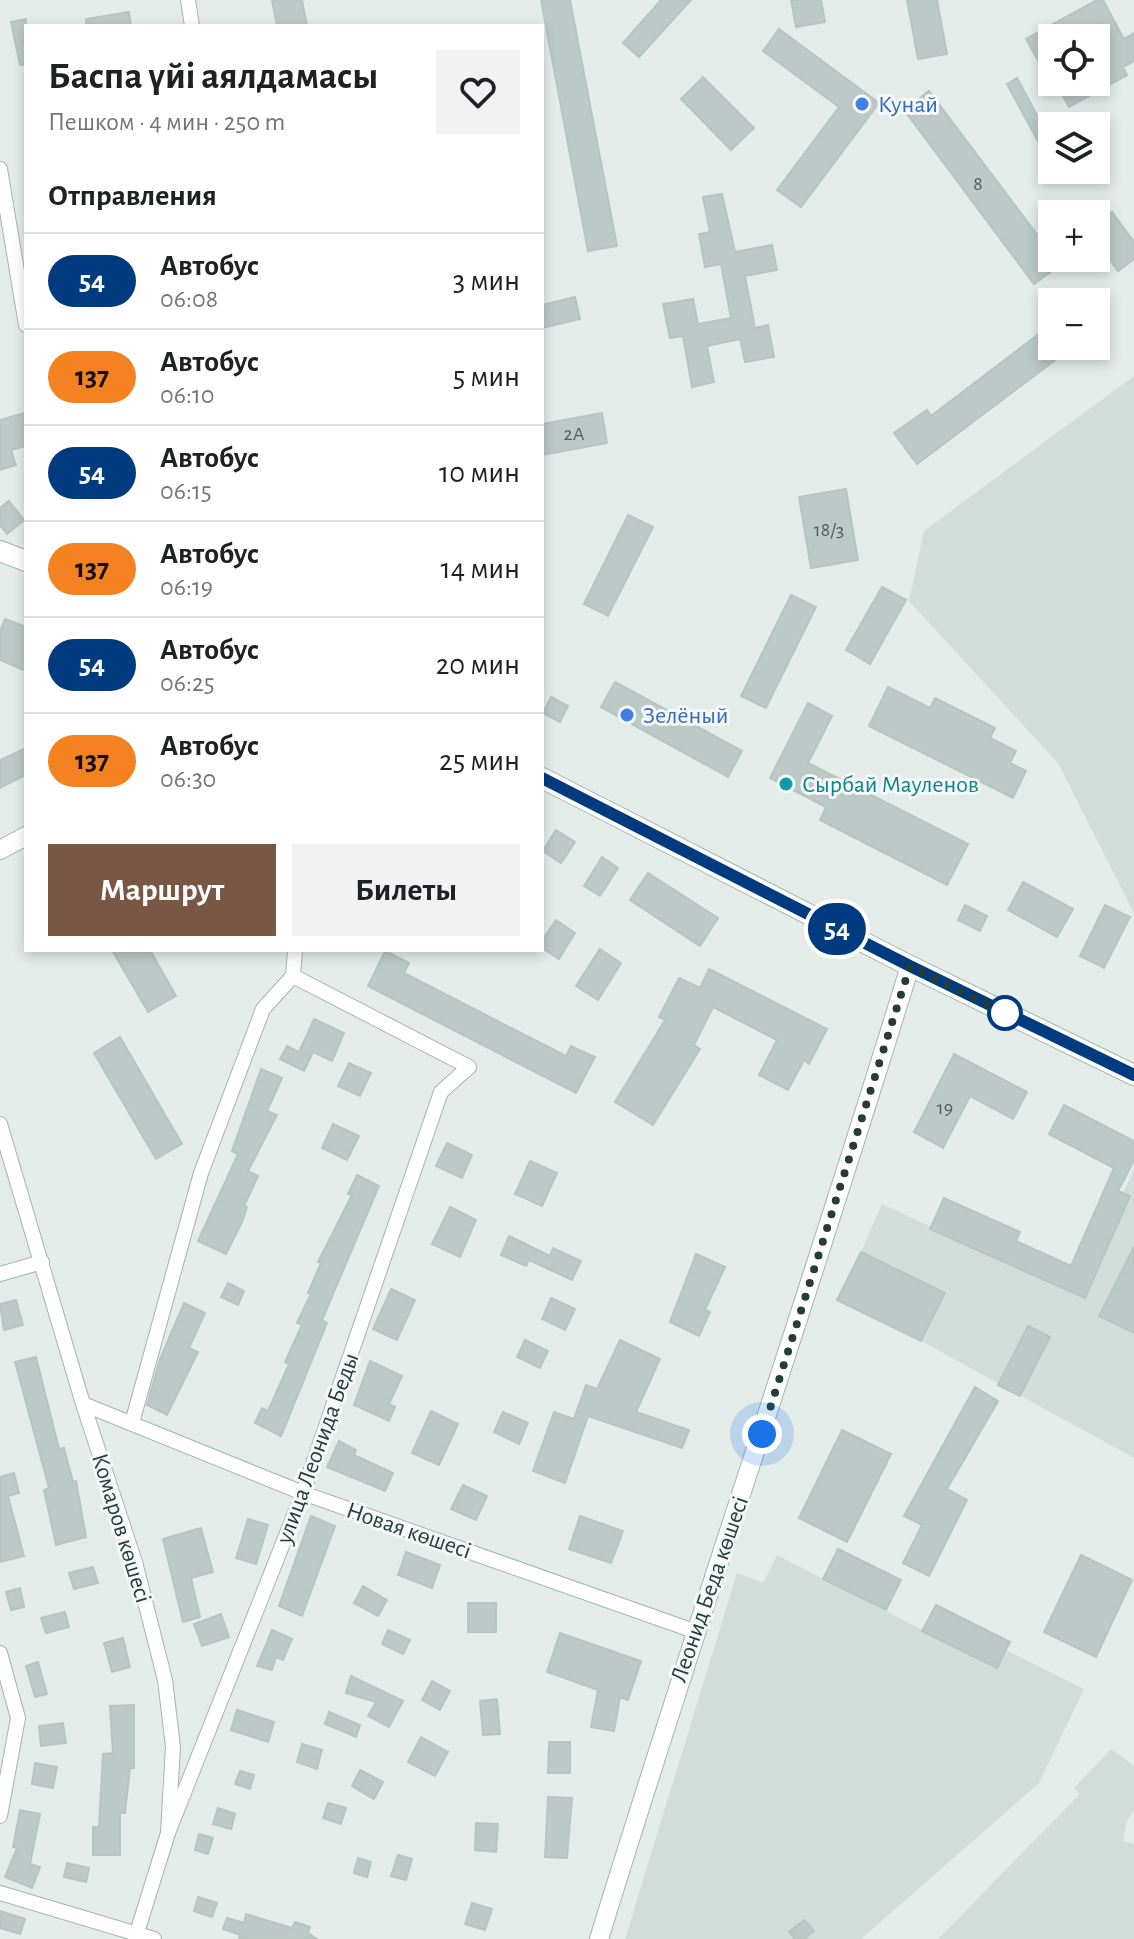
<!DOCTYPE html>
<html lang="ru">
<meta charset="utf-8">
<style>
body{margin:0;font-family:"Alegreya Sans",sans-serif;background:#f2f2f2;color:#202124;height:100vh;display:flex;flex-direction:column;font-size:30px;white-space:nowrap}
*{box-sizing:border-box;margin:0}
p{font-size:26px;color:#757577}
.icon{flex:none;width:44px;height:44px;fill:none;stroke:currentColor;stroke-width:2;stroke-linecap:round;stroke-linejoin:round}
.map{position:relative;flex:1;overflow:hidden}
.side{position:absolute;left:24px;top:24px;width:520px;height:928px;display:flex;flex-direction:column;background:#fff;border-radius:0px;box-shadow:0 4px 12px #0003}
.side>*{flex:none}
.badge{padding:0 16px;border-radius:26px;font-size:28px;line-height:52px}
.buttons{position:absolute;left:1038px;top:24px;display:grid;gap:16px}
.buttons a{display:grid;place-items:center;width:72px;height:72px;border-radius:0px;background:#fff;box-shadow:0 4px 12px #0003;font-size:40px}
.you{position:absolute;width:40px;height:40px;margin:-20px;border:6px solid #fff;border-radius:50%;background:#1a73e8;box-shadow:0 0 0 12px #1a73e833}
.map>.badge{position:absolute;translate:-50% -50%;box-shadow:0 0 0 4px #fff}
h2{padding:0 24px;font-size:30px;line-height:72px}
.round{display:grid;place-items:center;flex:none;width:84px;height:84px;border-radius:0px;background:#f2f2f2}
.headline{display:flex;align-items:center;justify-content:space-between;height:136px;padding:0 24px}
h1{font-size:38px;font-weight:600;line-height:60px}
.primary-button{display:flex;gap:16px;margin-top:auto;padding:16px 24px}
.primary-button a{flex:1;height:92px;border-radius:0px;background:#785844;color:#fff;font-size:32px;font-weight:600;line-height:92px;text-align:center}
.primary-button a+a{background:#f2f2f2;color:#202124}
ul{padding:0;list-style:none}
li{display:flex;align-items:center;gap:24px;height:96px;padding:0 24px;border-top:2px solid #e0e0e0}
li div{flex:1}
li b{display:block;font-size:30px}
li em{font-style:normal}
li .badge{min-width:88px;font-weight:700;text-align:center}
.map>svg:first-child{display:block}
.built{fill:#d2dcd9}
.building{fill:#bcc9c6;stroke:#b7c5c1;stroke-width:2}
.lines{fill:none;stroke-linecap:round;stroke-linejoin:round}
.minor-casing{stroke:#a7b4b1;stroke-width:16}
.tertiary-casing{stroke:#a7b4b1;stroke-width:20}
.secondary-casing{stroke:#a3b6b3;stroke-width:22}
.minor{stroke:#fff;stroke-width:14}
.tertiary{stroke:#fff;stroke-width:18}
.secondary{stroke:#fff;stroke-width:20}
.line-casing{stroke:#fff;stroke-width:18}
.line{stroke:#003b80;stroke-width:12}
.walk{stroke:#253c39;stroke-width:8;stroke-dasharray:0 14.4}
.shop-dot{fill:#3f7fe0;stroke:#f4f9f7;stroke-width:3}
.culture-dot{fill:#0f9aa8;stroke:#f4f9f7;stroke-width:3}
.stop-dot{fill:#fff;stroke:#003b80;stroke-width:4}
.labels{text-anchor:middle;stroke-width:6;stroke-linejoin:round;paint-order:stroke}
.number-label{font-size:20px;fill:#4b5f5c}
.shop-label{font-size:24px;fill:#366cbe;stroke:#f4f9f7;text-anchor:start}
.culture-label{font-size:24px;fill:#0d838f;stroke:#f4f9f7;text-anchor:start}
.street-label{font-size:24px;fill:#253c39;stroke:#f4f9f7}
</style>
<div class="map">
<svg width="1134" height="1939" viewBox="0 0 1134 1939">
<rect width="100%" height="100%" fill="#e4ecea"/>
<path class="built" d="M1134,376V913L1058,763L909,601L924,531Z
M1134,1170V1458L921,1341L944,1293L861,1252L882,1204L1084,1298L1129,1197L1123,1193Z
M777,1555L996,1668L1006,1650L1084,1689L1039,1783L861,1939H625L737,1573L763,1583Z
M1111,1749L1134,1766V1810L1127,1820L1123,1841L1134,1844V1939H938L1080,1794L1074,1788Z"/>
<path class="building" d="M272,0H302L307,26H277Z
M541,0H570L617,246L588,251Z
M661,0H691L639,57L623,43Z
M791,0H821L825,22L796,27Z
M907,0H937L947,54L918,59Z
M1097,0H1103L1124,39L1134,33V61L1123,67L1127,75L1069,107L1055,82H1096V38H1052V58L1040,64L1026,39Z
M129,12L131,26H86V19Z
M26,19V65H20L11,22Z
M779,29L879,103L801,207L777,190L839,107L763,51Z
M703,77L754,128L731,150L681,99Z
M1017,78L1049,137L1039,143L1007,84Z
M929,91L1060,265L1034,284L904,110Z
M722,194L735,252L772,245L777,270L745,276L755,328L768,325L774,357L745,362L740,339L707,346L714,382L692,387L683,336L670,338L663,304L693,299L698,324L731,318L721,264L705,267L699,234L710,232L703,197Z
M1112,212L1134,242V259L1118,271L1096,241V224Z
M575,297L580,319L542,328V305Z
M1052,324V346H1074L917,464L894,433L927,410L931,416Z
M24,413L26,446L11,450L16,465L0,470V420Z
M602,413L607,443L542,455V424Z
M846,489L858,560L811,568L799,497Z
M9,501L24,520L7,534L0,525V508Z
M628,515L653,527L608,616L584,604Z
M882,587L906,600L870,664L846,650Z
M791,595L816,607L766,708L741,696Z
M5,619L26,627V671L0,660V631Z
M615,682L742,751L728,777L601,707Z
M888,687L930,708L935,698L995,728L990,738L1016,751L1010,763L1026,771L1013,798L869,726Z
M551,697L568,706L560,722L543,713Z
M808,703L832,716L808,763L968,844L947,885L820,820L826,807L770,778Z
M26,748V775L0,788V760Z
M556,830L575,842L561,863L543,851Z
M602,857L618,868L600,896L584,886Z
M648,873L718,918L700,946L630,900Z
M1023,882L1073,909L1057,937L1008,910Z
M965,905L987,916L980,931L958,920Z
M1105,905L1130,917L1104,968L1080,956Z
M556,920L575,933L559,959L542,948V941Z
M600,949L621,963L598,1000L576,986Z
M112,950H150L176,996L148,1012Z
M385,951L409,963L404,973L566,1056L571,1046L595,1057L576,1093L368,986Z
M709,969L827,1029L809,1064L804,1060L788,1090L759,1075L777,1040L713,1007L694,1045L700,1049L653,1125L615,1102L665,1020L659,1017L679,978L700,988Z
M314,1019L344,1033L332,1061L313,1052L304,1071L280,1059L287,1046L299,1052Z
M120,1037L182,1144L156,1159L94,1053Z
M954,1054L1027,1092L1013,1119L970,1096L943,1148L914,1132Z
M349,1063L371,1073L360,1096L338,1086Z
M261,1069L282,1078L267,1111L277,1115L248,1171L258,1176L244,1206L247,1207L242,1222L226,1254L198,1241L238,1154L232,1151Z
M1064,1105L1134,1141V1160L1118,1191L1130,1196L1085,1298L930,1229L944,1198L1020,1232L1016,1241L1071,1266L1114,1168L1049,1134Z
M333,1124L359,1136L347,1160L322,1148Z
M447,1143L472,1155L462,1178L436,1166Z
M530,1161L557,1173L542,1206L515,1194Z
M357,1175L379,1186L322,1320L327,1323L281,1436L255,1423L262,1408L268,1411L289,1364L285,1362L302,1325L297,1323L311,1294L308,1293L321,1263L318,1262L352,1195L348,1194Z
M450,1207L476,1220L460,1257L432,1244Z
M509,1236L550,1256L553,1248L581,1261L572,1280L529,1260L526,1266L501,1255Z
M1134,1247V1333L1099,1316Z
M861,1252L945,1293L921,1341L837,1300Z
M696,1254L725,1267L705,1310L710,1312L699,1336L670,1322Z
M228,1283L244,1291L238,1305L221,1297Z
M391,1289L415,1300L397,1340L373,1329Z
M551,1298L575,1309L565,1330L542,1319Z
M16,1300L23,1325L4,1330L0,1304Z
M184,1303L205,1313L189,1348L198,1352L167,1415L147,1405L160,1359Z
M1028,1326L1050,1337L1020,1396L998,1385Z
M525,1340L548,1351L540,1368L517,1357Z
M620,1340L660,1359L636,1412L689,1430L682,1448L588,1416L565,1483L533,1471L554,1412L574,1419L586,1385L597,1389Z
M36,1357L59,1449L64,1448L73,1482L76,1481L86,1537L56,1545L44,1490L49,1488L15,1362Z
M370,1361L402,1376L389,1404L395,1407L389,1421L354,1405Z
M975,1387L998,1401L947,1489L967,1500L929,1576L903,1563L922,1525L904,1516Z
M431,1411L458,1424L439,1465L412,1453Z
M503,1412L528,1423L519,1444L494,1432Z
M842,1430L891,1454L847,1542L799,1518Z
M339,1441L356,1450L354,1455L393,1473L385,1491L327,1467Z
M14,1473L19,1493L8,1496L24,1556L0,1562V1477Z
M463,1485L487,1496L476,1520L451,1509Z
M311,1516L335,1526L302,1616L279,1606Z
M580,1516L623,1531L611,1563L569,1549Z
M248,1519L268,1525L256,1564L236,1558Z
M201,1528L213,1572L191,1578L200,1617L183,1622L163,1539Z
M838,1549L901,1580L886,1610L823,1579Z
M406,1552L440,1565L432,1588L398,1575Z
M1081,1555L1132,1580L1096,1657L1044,1632Z
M93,1567L98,1583L74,1589L69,1573Z
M363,1586L387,1600L378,1616L354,1603Z
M20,1588L24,1607L11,1610L6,1592Z
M468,1603H496V1632H468Z
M936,1605L1010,1642L997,1668L922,1631Z
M65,1612L69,1627L46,1633L41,1618Z
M221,1614L229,1637L202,1646L194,1624Z
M272,1630L292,1639L283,1660L276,1657L272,1670L257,1666Z
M388,1630L410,1640L403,1654L382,1644Z
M560,1633L641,1661L628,1700L620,1697L614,1731L591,1727L598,1690L547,1672Z
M123,1638L130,1667L112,1672L104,1643Z
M38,1662L47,1694L35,1697L26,1666Z
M351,1676L403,1701L389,1727L368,1716L376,1702L346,1693Z
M432,1681L450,1691L440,1710L422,1700Z
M497,1699L500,1734L483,1735L480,1701Z
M134,1705V1768H130L125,1813H120V1855H93V1827H99L103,1754L113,1753L110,1706Z
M237,1710L274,1722L268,1742L231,1730Z
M329,1712L360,1725L356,1737L325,1724Z
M63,1723L66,1743L41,1746L39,1726Z
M421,1737L448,1752L435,1776L408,1762Z
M549,1742H570V1773H548Z
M302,1744L322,1750L317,1769L297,1762Z
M35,1763L57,1767L53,1788L32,1784Z
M360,1770L383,1782L374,1799L352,1786Z
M240,1771L254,1775L250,1789L235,1784Z
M548,1797L572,1798L567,1858L545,1857Z
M328,1803L346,1808L341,1824L323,1818Z
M218,1808L235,1814L231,1829L213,1824Z
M20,1810L40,1814L30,1864L40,1867L32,1888L5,1877L17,1848L13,1847Z
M476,1823L498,1824L496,1852L475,1850Z
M199,1834L213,1838L208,1854L195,1850Z
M398,1855L412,1859L406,1880L391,1876Z
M358,1858L371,1862L367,1877L354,1873Z
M67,1863L89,1868L86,1882L64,1877Z
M198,1897L217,1903L212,1917L194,1911Z
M472,1903L492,1909L485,1930L465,1924Z
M0,1911L25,1919L20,1934L0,1928Z
M246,1914L292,1928L295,1922L310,1927L308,1933L317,1939H239L240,1935L223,1929L227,1918L244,1923Z
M804,1920L814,1931L804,1939H795L789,1932Z"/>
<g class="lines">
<g class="minor-casing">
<path id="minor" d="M188,0L192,26
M0,169L26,325
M0,1124L83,1404L135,1562L165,1680L173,1747L168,1833L135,1939
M0,1274L42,1262
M83,1404L303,1493L694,1631
M132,1423L201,1173L263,1009L293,976L295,950
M0,1653L18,1718L0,1816
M168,1833L303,1493L441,1092L469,1067L293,976
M0,1893L154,1939"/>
</g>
<g class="tertiary-casing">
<path id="tertiary" d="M0,850L26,836
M599,1939C699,1614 810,1292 910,966"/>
</g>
<g class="secondary-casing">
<path id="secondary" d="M0,551L26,561
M542,778L910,966L1134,1075"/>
</g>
<use href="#minor" class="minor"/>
<use href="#tertiary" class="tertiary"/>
<use href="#secondary" class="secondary"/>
</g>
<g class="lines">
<g class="line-casing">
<path id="line" d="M542,778L910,966L1134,1075"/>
</g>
<use href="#line" class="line"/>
<path class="walk" d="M762,1434L910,966L1005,1013"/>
</g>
<g class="shop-dot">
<circle cx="862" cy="104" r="8"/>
<circle cx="627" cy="715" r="8"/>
</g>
<circle class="culture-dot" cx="786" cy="784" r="8"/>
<circle class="stop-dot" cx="1005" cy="1013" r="16"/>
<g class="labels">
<g class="number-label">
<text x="978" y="190">8</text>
<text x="574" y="440">2А</text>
<text x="829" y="536">18/3</text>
<text x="945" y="1114">19</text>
</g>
<g class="shop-label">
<text x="878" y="112">Кунай</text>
<text x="643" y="723">Зелёный</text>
</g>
<g class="culture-label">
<text x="802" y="792">Сырбай Мауленов</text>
</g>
<g class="street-label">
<text transform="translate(317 1448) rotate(-70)" y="8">улица Леонида Беды</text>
<text transform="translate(122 1528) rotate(73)" y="8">Комаров көшесі</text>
<text transform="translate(409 1530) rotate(19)" y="8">Новая көшесі</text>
<text transform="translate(709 1589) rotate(-71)" y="8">Леонид Беда көшесі</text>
</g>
</g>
</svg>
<div class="buttons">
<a><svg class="icon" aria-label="locate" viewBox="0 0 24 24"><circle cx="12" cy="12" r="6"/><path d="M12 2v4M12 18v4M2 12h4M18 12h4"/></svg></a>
<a><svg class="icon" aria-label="layers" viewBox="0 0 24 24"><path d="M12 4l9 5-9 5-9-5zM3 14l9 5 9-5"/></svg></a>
<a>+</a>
<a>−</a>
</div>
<div class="you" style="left:762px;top:1434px"></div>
<b class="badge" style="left:837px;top:929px;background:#003b80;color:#fff">54</b>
<section class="side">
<div class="headline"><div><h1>Баспа үйі аялдамасы</h1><p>Пешком · 4 мин · 250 m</p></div><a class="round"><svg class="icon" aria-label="heart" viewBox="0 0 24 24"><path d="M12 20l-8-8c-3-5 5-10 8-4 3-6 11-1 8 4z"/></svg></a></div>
<h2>Отправления</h2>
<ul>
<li><span class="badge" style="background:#003b80;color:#fff">54</span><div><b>Автобус</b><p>06:08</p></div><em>3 мин</em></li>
<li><span class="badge" style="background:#f58220;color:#111">137</span><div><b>Автобус</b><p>06:10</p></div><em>5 мин</em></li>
<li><span class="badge" style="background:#003b80;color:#fff">54</span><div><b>Автобус</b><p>06:15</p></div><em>10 мин</em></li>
<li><span class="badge" style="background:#f58220;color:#111">137</span><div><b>Автобус</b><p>06:19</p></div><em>14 мин</em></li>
<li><span class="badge" style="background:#003b80;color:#fff">54</span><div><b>Автобус</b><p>06:25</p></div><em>20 мин</em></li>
<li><span class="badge" style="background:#f58220;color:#111">137</span><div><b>Автобус</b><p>06:30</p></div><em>25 мин</em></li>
</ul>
<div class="primary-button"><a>Маршрут</a><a>Билеты</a></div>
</section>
</div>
